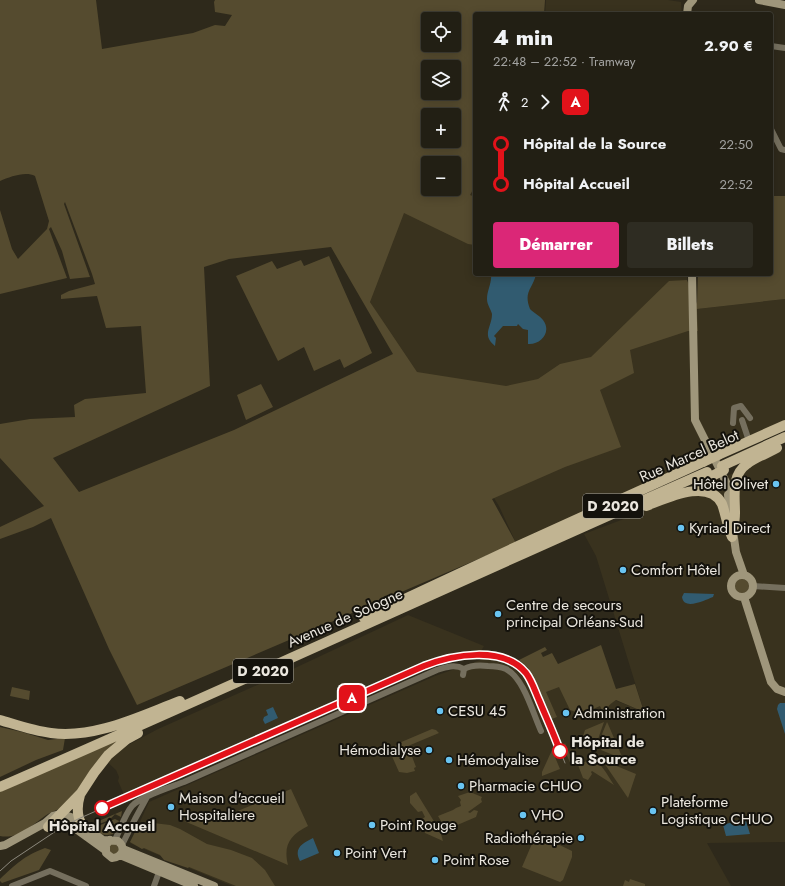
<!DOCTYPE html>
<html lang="fr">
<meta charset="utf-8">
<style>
body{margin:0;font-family:Jost,sans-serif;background:#2e2c22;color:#f1f3f6;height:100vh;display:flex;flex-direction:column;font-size:15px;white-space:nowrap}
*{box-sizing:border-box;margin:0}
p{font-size:13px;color:#a2a2a0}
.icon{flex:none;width:22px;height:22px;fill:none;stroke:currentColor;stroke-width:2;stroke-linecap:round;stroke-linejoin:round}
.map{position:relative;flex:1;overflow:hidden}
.side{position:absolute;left:473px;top:12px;width:300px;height:264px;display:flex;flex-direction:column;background:#221f14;border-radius:4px;box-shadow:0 2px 10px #0003,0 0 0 1px #3f3d34}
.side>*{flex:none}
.badge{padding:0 8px;border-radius:6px;font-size:14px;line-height:26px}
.controls{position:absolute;left:421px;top:12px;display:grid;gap:8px}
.controls a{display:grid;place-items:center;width:40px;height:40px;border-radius:4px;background:#221f14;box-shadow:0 2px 10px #0003,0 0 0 1px #3f3d34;font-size:20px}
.map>.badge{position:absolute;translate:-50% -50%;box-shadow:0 0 0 2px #fff}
.legs{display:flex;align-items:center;gap:6px;height:44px;padding:0 20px;font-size:13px}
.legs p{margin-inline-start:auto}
.head{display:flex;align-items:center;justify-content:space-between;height:68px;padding:0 20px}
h1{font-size:22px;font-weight:800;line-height:30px}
.cta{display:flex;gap:8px;margin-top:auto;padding:8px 20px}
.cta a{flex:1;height:46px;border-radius:4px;background:#db2777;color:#fff;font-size:16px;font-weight:800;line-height:46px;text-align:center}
.cta a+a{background:#2e2c22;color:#f1f3f6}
ul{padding:0 20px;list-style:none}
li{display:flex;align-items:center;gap:14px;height:40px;font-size:15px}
li i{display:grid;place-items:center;width:6px;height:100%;margin:0 5px;background:currentColor}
li i::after{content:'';width:10px;height:10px;margin:-5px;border:3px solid;border-radius:50%;background:#221f14}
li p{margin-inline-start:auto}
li:first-child i{background:linear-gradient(#0000 50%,currentColor 0)}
li:last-child i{background:linear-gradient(currentColor 50%,#0000 0)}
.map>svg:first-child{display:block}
.built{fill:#39321e}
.green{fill:#554b2f;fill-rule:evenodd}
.water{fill:#315b70}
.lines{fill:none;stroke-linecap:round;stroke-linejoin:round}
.street{stroke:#756f5e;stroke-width:6}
.secondary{stroke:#9f967b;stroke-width:8}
.primary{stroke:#c1b492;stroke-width:10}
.tram{stroke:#8d897e;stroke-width:1}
.primary-bridge{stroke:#c1b492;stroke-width:10}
.line-1-casing{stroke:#fff;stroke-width:9}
.line-1{stroke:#e2121a;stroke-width:6}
.poi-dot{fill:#69c4f1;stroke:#14120c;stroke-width:1.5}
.stop-1-dot{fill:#fff;stroke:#e2121a;stroke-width:2}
.labels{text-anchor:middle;stroke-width:4;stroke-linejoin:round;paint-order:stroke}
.shield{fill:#14120c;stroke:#aaa7a0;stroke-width:1}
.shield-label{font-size:14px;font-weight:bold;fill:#ebe7df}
.street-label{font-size:15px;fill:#ebe7df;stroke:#14120c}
.poi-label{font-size:15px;fill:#ebe7df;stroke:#14120c;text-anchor:start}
.stop-label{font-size:15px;font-weight:bold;fill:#ebe7df;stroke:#14120c;text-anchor:start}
</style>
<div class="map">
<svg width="785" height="886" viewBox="0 0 785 886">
<rect width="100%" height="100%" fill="#2e291b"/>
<path class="built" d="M546,0H668L681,2L682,14H545Z
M475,145V274H687L688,331H698L697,309L785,299V421L516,543L499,506L370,302L318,216L428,189H454V163Z
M785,449V842L707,843L731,886H232L130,843L149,802L435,676L500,653L644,712L596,556L584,534L677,499Z
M408,615L484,646L480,653L456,654L427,662L137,790L125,797L118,781L119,777L116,770L106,761L115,752L158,729L280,675Z"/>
<path class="green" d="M0,0H96L102,49L193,33L215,25L225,26L232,15L215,12L214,2L215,0H545L544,14H475V186L470,195L475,197V245L468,244L404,213L370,302L417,372L506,386L538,379L560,364L591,357L669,281L687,280L697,304L698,274H771V196H785V299L697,309L698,331H688L630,350L634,373L600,390L621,447L565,467L492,499L516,543L137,705L109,649L51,518L33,527L0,539V527L44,506L0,458V424L30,419L75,417L74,405L85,399L146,393L141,326L106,328L97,296L61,299V295L69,291L95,284L92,274L65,202L64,204L90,277L70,279L62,251L51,227L49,229L67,278L0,294V210L12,249L18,259L47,229L49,221L35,176C25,171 10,177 0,181ZM428,19H454V45H428ZM428,67H454V93H428ZM428,115H454V141H428ZM428,163H454V189H428ZM331,247L393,354L234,430L79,492L53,458L210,386L204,267L229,259Z
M329,256L372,353L344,368L340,359L314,371L304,347L278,361L236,276L272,261L277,269L301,260L304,266Z
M261,384L273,407L246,420L237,395Z
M735 586a7 7 0 1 1 14 0a7 7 0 1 1-14 0Z
M601,645L616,689L635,684L644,712L616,700C609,705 604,708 609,717L606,718L600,706L582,714L570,710L559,687L546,692L557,717L549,720L528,668L519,660L545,647L547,650L541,653L543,657L552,653L558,664Z
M12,687L30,691L29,700L10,696Z
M604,722L595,748L581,742L585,730Z
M607,722L608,724L623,759L601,750L604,741L602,734Z
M0,727L22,732L48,740L65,738L63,750L36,760L0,777Z
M432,729L436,730L439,733L408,746L416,767L414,768L415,771L407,773L399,772L391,754L395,746L399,743Z
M125,736L65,807C59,809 53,811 48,814C34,823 19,840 0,836V792Z
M565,743L574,764L571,765L563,746Z
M552,750L560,769L542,776V772Z
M589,760C601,760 607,775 614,785L592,771L591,772L592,774L588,780L583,778L578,765Z
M602,760L636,774L628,798Z
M291,789L308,826C290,835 283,845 288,865L184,821L211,811L218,819Z
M416,792L440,831L443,841L425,833L422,824V819L425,817L422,811L418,812L410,803V796Z
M470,792L482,797L481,799L482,802L468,812L470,813L474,810L478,811L476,817L448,829L445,828L438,816L453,810L456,808L461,806L460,802L461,800L458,796Z
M122,811L121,817L115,814C111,820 101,825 94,823Z
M115,819L119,821L113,834C101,837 99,833 90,826L92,824L98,826Z
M153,823L170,825L180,829L207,844L231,850L252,858L265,870L275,886H236L189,867L188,868L164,860L160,855L144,848L142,849L130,842L138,826Z
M545,838L572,851V857L563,880L560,882L522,867L534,839L540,842Z
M109,844H116L119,849L118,853L112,855L107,847Z
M45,848L51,850L39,870L2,883L0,881V879C16,864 24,856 45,848Z
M630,879L645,884V886H623L625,880L629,882Z"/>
<path class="water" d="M491,274H536C533,289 523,291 530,309C534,313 539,315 543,320C552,332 541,345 528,344V330L523,329L518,324L517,326H503L494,336L496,338L495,346C481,335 492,327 492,314C491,309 487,305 487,299C487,290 492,283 491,274Z
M684,593L714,594L713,597C705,600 684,611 682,597Z
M780,703H785V734L777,709L778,705Z
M273,707L278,718L265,724L263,720L264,717L268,715L266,710Z
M745,818L750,834L726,836L723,825Z
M313,838L319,853L300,861C293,848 303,843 313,838Z"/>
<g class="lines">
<path class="street" d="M771,46L785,48
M771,129L781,149L785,150
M742,420L749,441
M733,423L734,408L741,406L750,418
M753,586L785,588
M464,669C471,665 479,665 488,666C493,666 501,667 506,669C524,678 533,714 541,731
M115,840C120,830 125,814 132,806C141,796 171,787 184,782L437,670C446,667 455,664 464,669L463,675
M122,845L135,819L147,797
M12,886L50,871L86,886
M154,886L159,872"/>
<path class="secondary" d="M759,0L785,5
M687,14L688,6L693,0
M692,274L695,420L730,490L731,500
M728,495L730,521
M733,531L736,552L744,575
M731 586a11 11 0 1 1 22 0a11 11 0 1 1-22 0Z
M744,597L771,682L777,689L785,692
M51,826L64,822L69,824L105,850
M0,846L5,845L45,823L53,816L61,814L71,817L103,840L118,841C126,848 123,857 112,858L106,853V845L110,840
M123,849L214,886
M120,855L194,886"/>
<path class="primary" d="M718,455L785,425
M722,466L785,437
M646,506C665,499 709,477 722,504C726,515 727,526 732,537
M733,531C734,525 735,519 735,513C735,496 731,475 747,464C756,457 768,453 777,448
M364,618L520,545L703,462
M0,720C17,725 34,731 51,733C95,739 140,716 180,701
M0,787C237,684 471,576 707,472
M80,795C77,805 76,815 82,825
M48,827L81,793L94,773L108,755L127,739L138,733"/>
<path class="tram" d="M0,871L11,861L59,829L78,819L424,666C452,655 503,645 526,673C532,681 535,691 539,700C548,721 557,742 565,763"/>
<path class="primary-bridge" d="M703,462L718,455
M710,477L724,470"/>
</g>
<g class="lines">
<g class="line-1-casing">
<path id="line-1" d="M102,808L424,666C452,655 503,645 526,673C532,681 535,691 539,700C546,717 554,734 560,751"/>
</g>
<use href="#line-1" class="line-1"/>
</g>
<g class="poi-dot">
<circle cx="776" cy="484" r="4"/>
<circle cx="681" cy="528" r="4"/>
<circle cx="623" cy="570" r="4"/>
<circle cx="498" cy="614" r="4"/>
<circle cx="440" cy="711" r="4"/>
<circle cx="566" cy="713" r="4"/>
<circle cx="429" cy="750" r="4"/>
<circle cx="449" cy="760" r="4"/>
<circle cx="461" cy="786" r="4"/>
<circle cx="171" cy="807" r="4"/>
<circle cx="653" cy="811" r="4"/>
<circle cx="523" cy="815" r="4"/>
<circle cx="372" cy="825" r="4"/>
<circle cx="581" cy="838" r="4"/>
<circle cx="337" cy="853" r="4"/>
<circle cx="435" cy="860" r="4"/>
</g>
<g class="stop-1-dot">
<circle cx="560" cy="751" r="7"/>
<circle cx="102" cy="808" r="7"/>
</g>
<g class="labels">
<g class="shield">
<rect x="583" y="494" width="60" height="24" rx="3"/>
<rect x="233" y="659" width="60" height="24" rx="3"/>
</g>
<g class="shield-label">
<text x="613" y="511">D 2020</text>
<text x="263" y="676">D 2020</text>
</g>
<g class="street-label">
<text transform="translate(689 456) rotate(-24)" y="5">Rue Marcel Belot</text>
<text transform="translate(345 618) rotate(-24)" y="5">Avenue de Sologne</text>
</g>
<g class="poi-label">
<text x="768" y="489" text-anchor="end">Hôtel Olivet</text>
<text x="689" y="533">Kyriad Direct</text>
<text x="631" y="575">Comfort Hôtel</text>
<text x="506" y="610">Centre de secours<tspan x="506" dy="17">principal Orléans-Sud</tspan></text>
<text x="448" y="716">CESU 45</text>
<text x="574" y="718">Administration</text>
<text x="421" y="755" text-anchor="end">Hémodialyse</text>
<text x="457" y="765">Hémodyalise</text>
<text x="469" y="791">Pharmacie CHUO</text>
<text x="179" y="803">Maison d'accueil<tspan x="179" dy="17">Hospitaliere</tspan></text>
<text x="661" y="807">Plateforme<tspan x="661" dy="17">Logistique CHUO</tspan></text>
<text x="531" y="820">VHO</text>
<text x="380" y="830">Point Rouge</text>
<text x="573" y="843" text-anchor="end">Radiothérapie</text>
<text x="345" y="858">Point Vert</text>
<text x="443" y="865">Point Rose</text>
</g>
<g class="stop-label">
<text x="571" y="747">Hôpital de<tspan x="571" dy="17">la Source</tspan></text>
<text x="102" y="831" text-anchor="middle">Hôpital Accueil</text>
</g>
</g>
</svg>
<div class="controls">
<a><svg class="icon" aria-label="locate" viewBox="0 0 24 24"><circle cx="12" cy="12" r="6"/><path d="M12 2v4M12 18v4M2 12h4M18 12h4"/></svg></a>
<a><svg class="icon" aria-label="layers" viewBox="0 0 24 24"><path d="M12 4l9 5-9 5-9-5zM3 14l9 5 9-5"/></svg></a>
<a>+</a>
<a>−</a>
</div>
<b class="badge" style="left:352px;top:698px;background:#e2121a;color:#fff">A</b>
<section class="side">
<div class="head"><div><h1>4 min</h1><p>22:48 – 22:52 · Tramway</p></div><b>2.90 €</b></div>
<div class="legs"><svg class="icon" aria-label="walk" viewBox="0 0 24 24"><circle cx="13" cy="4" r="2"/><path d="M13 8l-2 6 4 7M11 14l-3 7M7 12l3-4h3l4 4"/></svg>2<svg class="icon" aria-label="forward" viewBox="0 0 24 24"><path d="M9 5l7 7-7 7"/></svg><b class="badge" style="background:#e2121a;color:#fff">A</b></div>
<ul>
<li><i style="color:#e2121a"></i><b>Hôpital de la Source</b><p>22:50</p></li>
<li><i style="color:#e2121a"></i><b>Hôpital Accueil</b><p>22:52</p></li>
</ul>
<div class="cta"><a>Démarrer</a><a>Billets</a></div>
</section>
</div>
